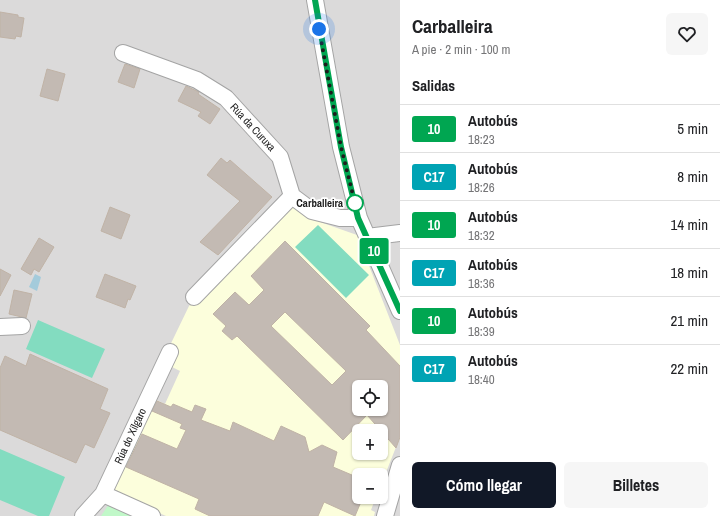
<!DOCTYPE html>
<html lang="es">
<meta charset="utf-8">
<style>
body{margin:0;font-family:"Archivo Narrow",sans-serif;background:#f6f6f6;color:#202124;height:100vh;display:flex;flex-direction:column;font-size:15px;white-space:nowrap}
*{box-sizing:border-box;margin:0}
p{font-size:13px;color:#757577}
.icon{flex:none;width:22px;height:22px;fill:none;stroke:currentColor;stroke-width:2;stroke-linecap:round;stroke-linejoin:round}
.map{position:relative;flex:1;overflow:hidden}
.details{display:flex;flex-direction:column;background:#fff;width:320px}
.details>*{flex:none}
.badge{padding:0 8px;border-radius:3px;font-size:14px;line-height:26px}
.controls{position:absolute;left:352px;top:380px;display:grid;gap:8px}
.controls a{display:grid;place-items:center;width:36px;height:36px;border-radius:6px;background:#fff;box-shadow:0 1px 3px #0004;font-size:20px}
.you{position:absolute;width:20px;height:20px;margin:-10px;border:3px solid #fff;border-radius:50%;background:#1a73e8;box-shadow:0 0 0 6px #1a73e833}
.map>.badge{position:absolute;translate:-50% -50%;box-shadow:0 0 0 2px #fff}
h2{padding:0 12px;font-size:15px;line-height:36px}
.round{display:grid;place-items:center;flex:none;width:42px;height:42px;border-radius:6px;background:#f6f6f6}
.headline{display:flex;align-items:center;justify-content:space-between;height:68px;padding:0 12px}
h1{font-size:19px;font-weight:700;line-height:30px}
.primary-button{display:flex;gap:8px;margin-top:auto;padding:8px 12px}
.primary-button a{flex:1;height:46px;border-radius:6px;background:#111827;color:#fff;font-size:16px;font-weight:700;line-height:46px;text-align:center}
.primary-button a+a{background:#f6f6f6;color:#202124}
ul{padding:0;list-style:none}
li{display:flex;align-items:center;gap:12px;height:48px;padding:0 12px;border-top:1px solid #e0e0e0}
li div{flex:1}
li b{display:block;font-size:15px}
li em{font-style:normal}
li .badge{min-width:44px;font-weight:700;text-align:center}
main{display:flex;flex:1;min-height:0}
.map>svg:first-child{display:block}
.residential{fill:#dbdada;fill-rule:evenodd}
.education{fill:#fcfedc;fill-rule:evenodd}
.park{fill:#c1f8c9}
.pitch{fill:#83dcc0}
.water{fill:#a4cbdb}
.building{fill:#c3bab3;stroke:#c0b3a6;fill-rule:evenodd}
.lines{fill:none;stroke-linecap:round;stroke-linejoin:round}
.minor-casing{stroke:#a4a4a4;stroke-width:18}
.minor{stroke:#fff;stroke-width:16}
.line-casing{stroke:#fff;stroke-width:9}
.line{stroke:#00a651;stroke-width:6}
.walk{stroke:#1d1d1d;stroke-width:4;stroke-dasharray:0 7.2}
.stop-dot{fill:#fff;stroke:#00a651;stroke-width:2}
.labels{text-anchor:middle;stroke-width:3.5;stroke-linejoin:round;paint-order:stroke}
.street-label{font-size:11px;fill:#1d1d1d;stroke:#fff}
.stop-label{font-size:11px;font-weight:bold;fill:#1d1d1d;stroke:#fff;text-anchor:end}
</style>
<main>
<div class="map">
<svg width="400" height="516" viewBox="0 0 400 516">
<rect width="100%" height="100%" fill="#eeebe3"/>
<path class="residential" d="M0,0H400V516H0ZM359,387H381V409H359ZM359,431H381V453H359ZM359,475H381V497H359Z"/>
<path class="education" d="M291,203L320,222L357,235L400,345V437L381,485V475H359V497H376L371,510L375,512L374,516H166L113,493L156,400L165,404L180,371L162,362L189,306ZM359,387H381V409H359ZM359,431H381V453H359Z"/>
<path class="park" d="M109,504L137,516H101Z"/>
<path class="pitch" d="M318,225L369,275L346,298L295,247Z
M38,320L105,349L92,378L26,349Z
M0,449L65,477L49,516H38L0,500Z"/>
<path class="water" d="M35,274L41,277L37,291L29,287Z"/>
<path class="building" d="M0,12L18,15V17L24,18L21,37L16,36L15,39L0,37Z
M125,64L140,69L134,88L118,82Z
M47,69L65,74L58,101L40,96Z
M186,86L199,92L198,94L220,109L210,124L198,116L201,112L178,101Z
M221,158L227,163L230,160L272,197L218,255L200,242L240,201L207,175Z
M110,207L130,215L121,239L101,231Z
M39,238L54,247L39,272L34,269L31,275L21,269Z
M285,241L370,326L366,330L400,366V437L396,448L367,415L343,440L237,336L232,340L222,331L226,326L213,314L235,292L249,305L264,290L251,276ZM285,312L346,371L332,385L271,326ZM359,387H381V409H359Z
M0,269L11,275L0,296Z
M105,274L136,286L130,300L128,299L125,308L96,297Z
M14,290L32,294L26,318L9,314Z
M30,354L108,389L100,409L110,413L94,448L85,444L76,463L0,430V368L5,356L26,366Z
M157,401L171,407L173,404L192,412L195,405L206,409L201,420L230,431L233,422L274,441L281,426L305,437L309,452L322,445L337,452L333,467L359,478V497H363L355,516L324,502L318,516H210L195,509L199,499L126,467L142,434L177,449L186,430L180,428L182,424L152,411Z"/>
<g class="lines">
<g class="minor-casing">
<path id="minor" d="M315,0L341,147L359,218L400,311
M123,53L197,80L226,98L280,157L292,196L312,211L340,218H359
M367,237L400,233
M194,297L292,196
M0,327L22,326
M103,494L152,516
M83,516L103,494L170,352
M385,516L400,465"/>
</g>
<use href="#minor" class="minor"/>
</g>
<g class="lines">
<g class="line-casing">
<path id="line" d="M315,0L341,147L358,218L400,311"/>
</g>
<use href="#line" class="line"/>
<path class="walk" d="M319,29L341,147L355,203"/>
</g>
<circle class="stop-dot" cx="355" cy="203" r="8"/>
<g class="labels">
<g class="street-label">
<text transform="translate(253 127) rotate(47)" y="4">Rúa da Curuxa</text>
<text transform="translate(130 436) rotate(-65)" y="4">Rúa do Xílgaro</text>
</g>
<g class="stop-label">
<text x="343" y="207">Carballeira</text>
</g>
</g>
</svg>
<div class="controls">
<a><svg class="icon" aria-label="locate" viewBox="0 0 24 24"><circle cx="12" cy="12" r="6"/><path d="M12 2v4M12 18v4M2 12h4M18 12h4"/></svg></a>
<a>+</a>
<a>−</a>
</div>
<div class="you" style="left:319px;top:29px"></div>
<b class="badge" style="left:374px;top:251px;background:#00a651;color:#fff">10</b>
</div>
<section class="details">
<div class="headline"><div><h1>Carballeira</h1><p>A pie · 2 min · 100 m</p></div><a class="round"><svg class="icon" aria-label="heart" viewBox="0 0 24 24"><path d="M12 20l-8-8c-3-5 5-10 8-4 3-6 11-1 8 4z"/></svg></a></div>
<h2>Salidas</h2>
<ul>
<li><span class="badge" style="background:#00a651;color:#fff">10</span><div><b>Autobús</b><p>18:23</p></div><em>5 min</em></li>
<li><span class="badge" style="background:#00a3b4;color:#fff">C17</span><div><b>Autobús</b><p>18:26</p></div><em>8 min</em></li>
<li><span class="badge" style="background:#00a651;color:#fff">10</span><div><b>Autobús</b><p>18:32</p></div><em>14 min</em></li>
<li><span class="badge" style="background:#00a3b4;color:#fff">C17</span><div><b>Autobús</b><p>18:36</p></div><em>18 min</em></li>
<li><span class="badge" style="background:#00a651;color:#fff">10</span><div><b>Autobús</b><p>18:39</p></div><em>21 min</em></li>
<li><span class="badge" style="background:#00a3b4;color:#fff">C17</span><div><b>Autobús</b><p>18:40</p></div><em>22 min</em></li>
</ul>
<div class="primary-button"><a>Cómo llegar</a><a>Billetes</a></div>
</section>
</main>
